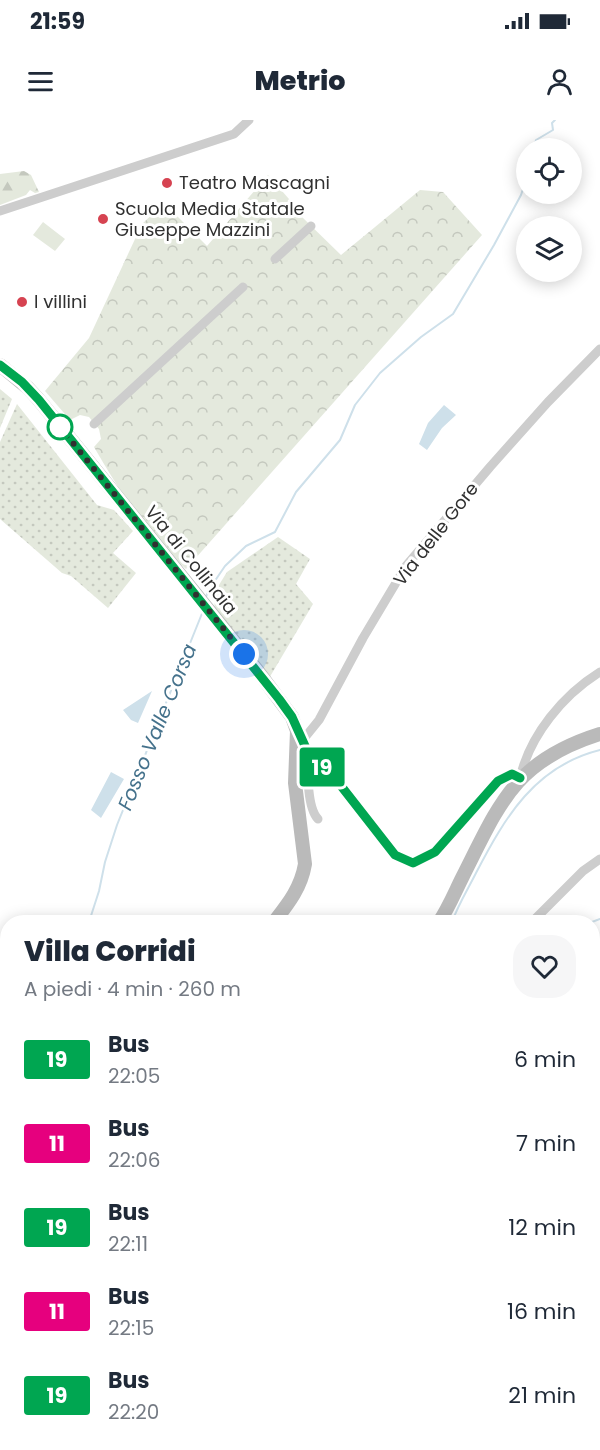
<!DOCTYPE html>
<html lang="it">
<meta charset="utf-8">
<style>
body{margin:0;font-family:Poppins,sans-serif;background:#f6f6f7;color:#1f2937;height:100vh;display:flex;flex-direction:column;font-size:22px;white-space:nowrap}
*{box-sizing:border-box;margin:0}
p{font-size:20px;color:#747a83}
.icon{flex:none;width:33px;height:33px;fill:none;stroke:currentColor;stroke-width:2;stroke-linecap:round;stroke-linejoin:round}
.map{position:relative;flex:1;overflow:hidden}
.drawer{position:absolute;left:0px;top:795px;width:600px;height:536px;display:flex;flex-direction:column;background:#fff;border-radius:24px 24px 0 0;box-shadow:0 3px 15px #0003}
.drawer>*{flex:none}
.badge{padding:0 12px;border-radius:4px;font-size:21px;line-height:39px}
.buttons{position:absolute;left:516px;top:18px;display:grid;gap:12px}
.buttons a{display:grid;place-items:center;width:66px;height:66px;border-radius:50%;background:#fff;box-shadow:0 3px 15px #0003;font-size:30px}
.you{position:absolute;width:30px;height:30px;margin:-15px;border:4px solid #fff;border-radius:50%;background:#1a73e8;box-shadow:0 0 0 9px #1a73e833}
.map>.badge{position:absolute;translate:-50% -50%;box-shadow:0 0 0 3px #fff}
.round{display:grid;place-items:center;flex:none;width:63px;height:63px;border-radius:24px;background:#f6f6f7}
.overview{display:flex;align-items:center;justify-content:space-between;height:102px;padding:0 24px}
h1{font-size:28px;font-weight:800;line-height:45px}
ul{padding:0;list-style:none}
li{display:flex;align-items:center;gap:18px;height:84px;padding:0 24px}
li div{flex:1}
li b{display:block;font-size:22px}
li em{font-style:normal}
li .badge{min-width:66px;font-weight:700;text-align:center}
.status{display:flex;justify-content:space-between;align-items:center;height:42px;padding:0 30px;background:#fff;direction:ltr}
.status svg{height:16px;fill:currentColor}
header{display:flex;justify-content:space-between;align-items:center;height:78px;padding:0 24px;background:#fff;font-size:27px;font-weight:800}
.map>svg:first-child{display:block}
.grass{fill:url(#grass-dots)}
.forest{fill:url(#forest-firs)}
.park{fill:url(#park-crowns)}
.pitch{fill:#e4e9dd}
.water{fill:#cee0ea}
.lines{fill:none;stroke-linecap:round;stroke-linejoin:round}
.stream{stroke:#cee0ea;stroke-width:2}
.street{stroke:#cdcdcd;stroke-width:9}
.secondary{stroke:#bababa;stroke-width:14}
.line-casing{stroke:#fff;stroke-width:14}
.line{stroke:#00a651;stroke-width:9}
.walk{stroke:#303030;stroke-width:6;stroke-dasharray:0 10.8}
.poi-dot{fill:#d64351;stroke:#fff;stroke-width:2}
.stop-dot{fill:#fff;stroke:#00a651;stroke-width:3}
.labels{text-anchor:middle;stroke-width:6;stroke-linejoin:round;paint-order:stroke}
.poi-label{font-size:18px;fill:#303030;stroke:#fff;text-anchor:start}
.street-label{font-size:18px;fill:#303030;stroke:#fff}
.water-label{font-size:20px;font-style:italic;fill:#45728c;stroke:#fff}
</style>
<div class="status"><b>21:59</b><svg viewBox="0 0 49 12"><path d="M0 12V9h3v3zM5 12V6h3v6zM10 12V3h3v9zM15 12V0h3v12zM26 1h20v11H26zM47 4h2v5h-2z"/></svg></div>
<header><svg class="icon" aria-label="menu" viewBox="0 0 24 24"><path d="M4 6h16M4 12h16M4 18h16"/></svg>Metrio<svg class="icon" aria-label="person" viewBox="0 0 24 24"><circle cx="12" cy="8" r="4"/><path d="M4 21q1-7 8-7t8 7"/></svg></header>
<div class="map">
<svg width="600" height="1330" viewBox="0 0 600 1330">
<defs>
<pattern id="grass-dots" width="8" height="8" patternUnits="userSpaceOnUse" patternTransform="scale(1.5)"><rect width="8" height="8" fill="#e4e9dd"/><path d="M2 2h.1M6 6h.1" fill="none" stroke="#c4c8be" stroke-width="1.8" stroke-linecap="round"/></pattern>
<pattern id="forest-firs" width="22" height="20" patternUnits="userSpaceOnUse" patternTransform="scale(1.5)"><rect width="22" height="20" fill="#e4e9dd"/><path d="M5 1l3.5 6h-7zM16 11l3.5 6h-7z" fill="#c4c8be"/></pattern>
<pattern id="park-crowns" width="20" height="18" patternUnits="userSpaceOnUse" patternTransform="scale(1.5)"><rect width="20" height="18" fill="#e4e9dd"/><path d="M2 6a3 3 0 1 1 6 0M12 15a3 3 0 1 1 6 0" fill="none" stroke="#c4c8be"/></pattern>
</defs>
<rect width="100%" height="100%" fill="#fff"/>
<path class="grass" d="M0,269L12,279L0,308Z
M17,284L97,385L114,390L133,411L113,433L136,453L108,488L71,456L62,453L0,399V322Z
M278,417L310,439L296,464L313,484L268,560L215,495L214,473L227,452Z
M600,971V1151L593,1155L592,975Z
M124,1323H192L191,1330H126L123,1325Z"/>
<path class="forest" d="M24,51L31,55L39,72L35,73L30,70L26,75L0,85V54Z"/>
<path class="park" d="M268,55L303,95L302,97L341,135L420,70L443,72L482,115L186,449C148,415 120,372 94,327L101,319L99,309L89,297L80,295L70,300L45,271L89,218L142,104L164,83L207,126Z
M593,1313L600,1318V1330H547L560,1323H592Z"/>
<path class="pitch" d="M43,102L65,119L55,131L33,115Z"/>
<path class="water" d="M444,285L456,295L442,308L427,330L419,324L428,303Z
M152,571L138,603L131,600L123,590Z
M111,652L124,659L101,698L91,690Z"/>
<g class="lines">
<path class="stream" d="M534,28L536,20L553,10L552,3L555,0
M206,477L208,471L225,446L246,426L275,412L296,372L340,320L355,285L380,253L421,217L453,194L494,125L521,75L526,60
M89,802L99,771L105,742L117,705L203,491
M452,802C458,785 468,769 476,753C505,697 535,646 600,630
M592,802L600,799
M0,1243L8,1234
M300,1330L305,1323"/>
<path class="street" d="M0,91L234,14L249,0
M275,139L311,106
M94,304L243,167
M300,617L310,637L338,662L395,735C401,739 409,744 416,742C440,736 481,681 498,661L511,654L520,658C530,615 563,575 600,552
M302,621L319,600L363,518L406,446L490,347L548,282L600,229
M310,637C306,651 308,689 318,699
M532,802L583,751L600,739
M592,881L600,878
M0,1270L8,1257
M592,1302L600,1298
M539,1330L552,1323"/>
<path class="secondary" d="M0,245L28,268L39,280L257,550L292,597L297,611L295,663L305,744C301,768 288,784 274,802
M439,802C448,789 455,772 462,758C500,683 514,641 600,614
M0,1082L8,1079"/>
</g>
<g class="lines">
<g class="line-casing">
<path id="line" d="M0,245L22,262L39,280L279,579L292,597L310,637L338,662L395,735L413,743L435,732L498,661L512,654L520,658"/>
</g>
<use href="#line" class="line"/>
<path class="walk" d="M60,307L244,534"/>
</g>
<g class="poi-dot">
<circle cx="167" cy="63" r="6"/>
<circle cx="103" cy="99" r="6"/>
<circle cx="22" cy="182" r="6"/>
</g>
<circle class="stop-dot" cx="60" cy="307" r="12"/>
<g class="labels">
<g class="poi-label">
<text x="179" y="69">Teatro Mascagni</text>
<text x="115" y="95">Scuola Media Statale<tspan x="115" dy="21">Giuseppe Mazzini</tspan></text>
<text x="34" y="188">I villini</text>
</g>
<g class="street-label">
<text transform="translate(436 414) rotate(-52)" y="6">Via delle Gore</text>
<text transform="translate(191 440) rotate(51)" y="6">Via di Collinaia</text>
</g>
<g class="water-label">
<text transform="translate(157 607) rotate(-68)" y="7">Fosso Valle Corsa</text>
</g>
</g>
</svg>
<div class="buttons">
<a><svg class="icon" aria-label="locate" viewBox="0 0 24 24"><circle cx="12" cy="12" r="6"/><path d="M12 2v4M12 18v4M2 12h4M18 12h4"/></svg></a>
<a><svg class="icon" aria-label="layers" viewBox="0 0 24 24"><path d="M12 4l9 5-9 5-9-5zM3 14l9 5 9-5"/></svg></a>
</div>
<div class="you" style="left:244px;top:534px"></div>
<b class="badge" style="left:322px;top:647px;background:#00a651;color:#fff">19</b>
<section class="drawer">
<div class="overview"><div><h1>Villa Corridi</h1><p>A piedi · 4 min · 260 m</p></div><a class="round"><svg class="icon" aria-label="heart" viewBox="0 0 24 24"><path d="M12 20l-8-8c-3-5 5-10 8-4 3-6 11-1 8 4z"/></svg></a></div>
<ul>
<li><span class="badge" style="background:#00a651;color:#fff">19</span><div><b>Bus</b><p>22:05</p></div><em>6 min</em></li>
<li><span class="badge" style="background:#e6007e;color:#fff">11</span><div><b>Bus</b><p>22:06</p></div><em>7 min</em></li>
<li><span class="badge" style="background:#00a651;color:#fff">19</span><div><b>Bus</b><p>22:11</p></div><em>12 min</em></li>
<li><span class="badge" style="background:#e6007e;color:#fff">11</span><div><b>Bus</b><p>22:15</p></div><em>16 min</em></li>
<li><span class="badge" style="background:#00a651;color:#fff">19</span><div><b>Bus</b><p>22:20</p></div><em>21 min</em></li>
</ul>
</section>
</div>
